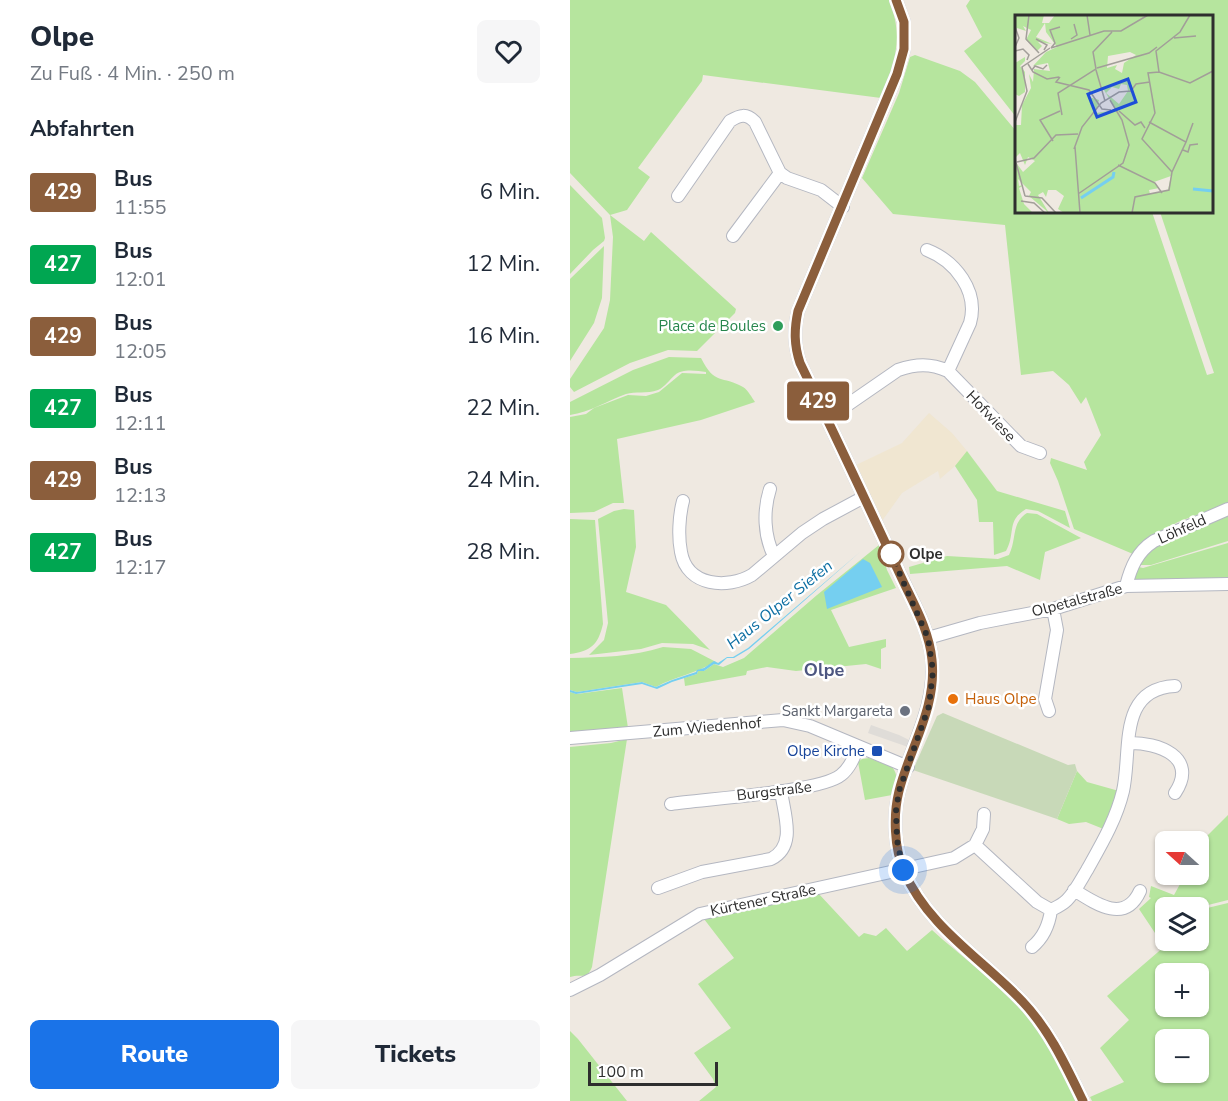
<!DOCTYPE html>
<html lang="de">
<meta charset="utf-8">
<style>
body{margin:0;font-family:"Nunito Sans",sans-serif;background:#f6f6f7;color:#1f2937;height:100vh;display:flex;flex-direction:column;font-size:22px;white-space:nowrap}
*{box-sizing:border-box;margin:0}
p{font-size:20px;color:#747a83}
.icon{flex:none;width:33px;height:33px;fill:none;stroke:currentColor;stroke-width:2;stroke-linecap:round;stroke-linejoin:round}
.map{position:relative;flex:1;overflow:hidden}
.sheet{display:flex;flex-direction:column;background:#fff;width:570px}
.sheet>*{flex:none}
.badge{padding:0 12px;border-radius:4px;font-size:21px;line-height:39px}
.needle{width:39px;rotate:291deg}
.tools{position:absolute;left:585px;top:831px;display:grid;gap:12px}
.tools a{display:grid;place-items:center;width:54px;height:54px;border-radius:9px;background:#fff;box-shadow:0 2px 4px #0004;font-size:30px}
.scale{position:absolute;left:18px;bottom:15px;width:130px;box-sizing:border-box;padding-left:6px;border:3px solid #2e2e2e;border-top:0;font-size:16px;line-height:21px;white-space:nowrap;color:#2e2e2e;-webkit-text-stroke:4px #fff;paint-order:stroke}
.you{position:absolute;width:30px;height:30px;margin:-15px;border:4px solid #fff;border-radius:50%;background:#1a73e8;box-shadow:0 0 0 9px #1a73e833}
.map>.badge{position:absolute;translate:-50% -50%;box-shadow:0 0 0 3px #fff}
h2{padding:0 30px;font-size:22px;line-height:54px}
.round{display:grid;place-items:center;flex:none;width:63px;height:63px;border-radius:9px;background:#f6f6f7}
.headline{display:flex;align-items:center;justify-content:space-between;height:102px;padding:0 30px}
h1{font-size:28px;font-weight:800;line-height:45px}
.button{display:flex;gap:12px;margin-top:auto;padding:12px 30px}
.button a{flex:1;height:69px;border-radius:9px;background:#1a73e8;color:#fff;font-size:24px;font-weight:800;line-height:69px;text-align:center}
.button a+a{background:#f6f6f7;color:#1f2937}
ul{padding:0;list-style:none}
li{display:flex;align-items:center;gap:18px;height:72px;padding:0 30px}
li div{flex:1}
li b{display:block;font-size:22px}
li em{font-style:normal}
li .badge{min-width:66px;font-weight:700;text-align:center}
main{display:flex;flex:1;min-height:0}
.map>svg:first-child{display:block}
.education{fill:#f0e6d1}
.green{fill:#b6e59e;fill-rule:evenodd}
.cemetery{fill:#c8d9b8}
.plaza{fill:#dfdcd8}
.water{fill:#75cff0}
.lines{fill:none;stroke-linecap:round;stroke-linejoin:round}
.minor-casing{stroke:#b4b7c1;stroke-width:14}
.minor{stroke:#fff;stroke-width:12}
.line-casing{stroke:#fff;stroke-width:14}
.line{stroke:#8b5e3c;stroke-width:9}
.walk{stroke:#2e2e2e;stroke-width:6;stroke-dasharray:0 10.8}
.leisure-dot{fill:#2e9e5b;stroke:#fff;stroke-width:2}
.stop-dot{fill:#fff;stroke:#8b5e3c;stroke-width:3}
.food-dot{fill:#e8710a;stroke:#fff;stroke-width:2}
.worship-dot{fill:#6b7280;stroke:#fff;stroke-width:2}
.transit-dot{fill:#1a4fb4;stroke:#fff;stroke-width:2}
.labels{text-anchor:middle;stroke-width:5;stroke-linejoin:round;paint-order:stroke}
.leisure-label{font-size:15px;fill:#27864d;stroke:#fff;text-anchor:end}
.street-label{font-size:15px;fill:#2e2e2e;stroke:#fff}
.stop-label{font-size:15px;font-weight:bold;fill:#2e2e2e;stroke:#fff;text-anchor:start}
.food-label{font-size:15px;fill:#c56008;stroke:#fff;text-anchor:start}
.worship-label{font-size:15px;fill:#5b616d;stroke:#fff;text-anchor:end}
.transit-label{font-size:15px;fill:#164399;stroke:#fff;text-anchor:end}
.water-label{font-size:16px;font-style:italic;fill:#0d6fa3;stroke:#fff}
.quarter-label{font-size:18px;font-weight:bold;fill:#4d5680;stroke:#fff}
.inset-river{fill:none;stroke:#75cff0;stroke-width:3}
.inset-road{fill:none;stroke:#a29e99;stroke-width:1.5}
.view{fill:#1d4ed8;fill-opacity:0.15;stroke:#1d4ed8;stroke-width:3}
.inset-edge{fill:none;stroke:#2e2e2e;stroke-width:3}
</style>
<main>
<section class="sheet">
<div class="headline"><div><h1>Olpe</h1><p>Zu Fuß · 4 Min. · 250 m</p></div><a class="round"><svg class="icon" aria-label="heart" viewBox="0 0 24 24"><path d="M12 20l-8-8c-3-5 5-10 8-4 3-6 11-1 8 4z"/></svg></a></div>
<h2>Abfahrten</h2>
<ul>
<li><span class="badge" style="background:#8b5e3c;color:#fff">429</span><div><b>Bus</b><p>11:55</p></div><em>6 Min.</em></li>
<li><span class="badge" style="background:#00a651;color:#fff">427</span><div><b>Bus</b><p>12:01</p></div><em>12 Min.</em></li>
<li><span class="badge" style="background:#8b5e3c;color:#fff">429</span><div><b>Bus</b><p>12:05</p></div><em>16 Min.</em></li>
<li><span class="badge" style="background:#00a651;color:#fff">427</span><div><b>Bus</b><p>12:11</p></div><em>22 Min.</em></li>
<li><span class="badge" style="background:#8b5e3c;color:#fff">429</span><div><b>Bus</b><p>12:13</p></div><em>24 Min.</em></li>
<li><span class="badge" style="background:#00a651;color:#fff">427</span><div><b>Bus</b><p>12:17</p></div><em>28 Min.</em></li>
</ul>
<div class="button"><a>Route</a><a>Tickets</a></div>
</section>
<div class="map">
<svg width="658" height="1101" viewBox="0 0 658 1101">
<rect width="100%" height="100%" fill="#efe9e1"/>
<path class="education" d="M359,413L382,433L397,451L391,461L371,478L370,479L368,471L332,493L312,521L286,465L332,443Z"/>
<path class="green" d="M0,0H319C334,36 325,64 311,98L133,75L132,81L68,168L80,177L57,210L40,215L74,241L81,232L166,309L165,313L127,351L98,350L60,363L4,392L0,387V379L34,328L40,300L43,237L40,215L0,173Z
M400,0H658V503L608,522L580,537L563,554L504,529L488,481L480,463L481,458L517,470L514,462L531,435L516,397L511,404L499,385L483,371L451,375L435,225L323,214L292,178L329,93L340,57L345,55L390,71L405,82L446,131V212H582L637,375L644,373L590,212H642V16H446V117L394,51L412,37L396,6Z
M0,185L32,218L35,238L34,241L23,250L0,274Z
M34,246L32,298L24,323L0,361V279Z
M99,357L131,358C145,386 152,375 173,387C178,390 182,398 185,402L131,420L47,439L54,503H43L24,512L0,513V417L16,414L24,408L58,395L76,396L89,392L112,373L136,374V372C127,371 113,368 105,375C99,380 95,387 88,390C77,394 65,391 56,394C37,401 20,412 0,415V402L63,370Z
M397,451L427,491L495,511L500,528L468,511L456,509C436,521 446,533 436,551L424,555L423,522H409L407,500L385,466Z
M54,509L64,510L66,547L56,592L96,605L140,650L123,644L92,643L71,649L19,655L34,640L38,623L28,519L44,511Z
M457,513L467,514L511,538L475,552L470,580L437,566L340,574L339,567L377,556L428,559L439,555C447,539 441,523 457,513Z
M658,513V541L581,565H570L579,550L593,542Z
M0,519L25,520L33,624C28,645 21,651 0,654Z
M658,543V577L648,579L567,581L563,576L569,567L573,568Z
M309,545L317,570L326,588L261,610L279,647L316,639V647L311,649V669L296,664L226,671L197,667L177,671L176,675L115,686L114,678L127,674L128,671H134L144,664L153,667L174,658L247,595Z
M93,647L121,649L148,663L144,662C126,674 105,676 86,687L72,682L7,692L0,690V658C32,657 62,657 93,647Z
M52,688L58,728L0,734V692L7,694Z
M57,739L22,967C16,981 12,973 0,977V747L41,743Z
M299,758L322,767C330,776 325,785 322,795L295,800L288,762L292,759Z
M507,771L517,782L549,791L545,797L536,830L516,822L499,824L487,819Z
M658,815V900L630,907L609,898L610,902L622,907L596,908V940H628L629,910L658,903V1101H522L520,1097L554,1082L530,1048L559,1020L537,996L595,946L591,942L569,909L581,898L579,897L581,886L604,895L615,875L628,874L629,847L632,841ZM596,974H628V1006H596ZM596,1040H628V1072H596Z
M248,893L289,937L294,933L306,936L316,928L337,951L362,930C395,960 433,986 462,1020C482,1042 493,1074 507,1101H129L146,1087L143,1079L124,1053L161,1028L128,984L164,958L134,919L144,914Z
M0,1031L8,1039L57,1101H0Z"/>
<path class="cemetery" d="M373,713L498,765L505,764L507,771L487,819L343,770L367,716Z"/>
<path class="plaza" d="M301,725L329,735L341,741L338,747L298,733Z"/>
<path class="water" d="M290,552L179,649L164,658H157L149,665L144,664L134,671H128L127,674L102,682L87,689L72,684L6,694L0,692V690L7,692L72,682L86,687L102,680L126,672L127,670L134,668L144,661L148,663L157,657H163L178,648Z
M293,559L300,563L312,587L257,609L254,592Z"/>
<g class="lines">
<g class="minor-casing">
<path id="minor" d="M326,0L334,22V49L327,74L228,311C224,330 224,345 230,363C263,431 295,499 327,568C340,597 359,627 362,660C366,708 340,747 329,791C323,815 324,848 334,871C357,926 412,959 452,1001C479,1029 496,1066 513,1101
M108,196L160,121C170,115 176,113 185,122L210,173L217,178L251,190L273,207
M163,236L210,173
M357,250C385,261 409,291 400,323L378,371
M257,419L328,370C346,364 360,363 378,371L451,446L470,453
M200,489C193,511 194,536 204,556
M113,501C109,516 108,537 111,552C117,587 158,589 182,575L232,533L253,519L294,497
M556,586C561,567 567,552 584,541L658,509
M358,638L410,623L483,609L556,586L658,584
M479,711L475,699L487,630L483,609
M0,738L213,720L240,726L338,767
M558,743C588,742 629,757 605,793
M101,804C134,799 251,792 271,775C280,768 284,757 288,747
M405,845L413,829L414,814
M88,888L132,872L201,859C227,846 214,814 211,791
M504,890C526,904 555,924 570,891
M462,947C473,938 479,925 481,910
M0,990L30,975L130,914L384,858L405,845L467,902L481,910C487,907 492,905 497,900C505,892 511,880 517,870C531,845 546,820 553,791C562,751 547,689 605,686"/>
</g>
<use href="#minor" class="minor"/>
</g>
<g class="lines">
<g class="line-casing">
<path id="line" d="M326,0L334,22V49L327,74L228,311C224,330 224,345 230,363C263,431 295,499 327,568C340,598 359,627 362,660C367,708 340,747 329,791C323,815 324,848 334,871C357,926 412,959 452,1001C479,1029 496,1066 513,1101"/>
</g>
<use href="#line" class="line"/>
<path class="walk" d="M321,554L358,638L363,671L359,706L329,791L326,811L327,840L333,870"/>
</g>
<circle class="leisure-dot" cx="208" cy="326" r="6"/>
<circle class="stop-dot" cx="321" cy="554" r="12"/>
<circle class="food-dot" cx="383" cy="699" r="6"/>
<circle class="worship-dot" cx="335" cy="711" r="6"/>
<rect class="transit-dot" x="301" y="745" width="12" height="12" rx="3"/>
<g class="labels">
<g class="leisure-label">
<text x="196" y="331">Place de Boules</text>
</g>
<g class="street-label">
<text transform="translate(421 416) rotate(46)" y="5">Hofwiese</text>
<text transform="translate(612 529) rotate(-24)" y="5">Löhfeld</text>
<text transform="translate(507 600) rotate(-15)" y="5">Olpetalstraße</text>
<text transform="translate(137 727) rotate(-5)" y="5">Zum Wiedenhof</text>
<text transform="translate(204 791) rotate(-7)" y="5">Burgstraße</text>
<text transform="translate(193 900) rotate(-12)" y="5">Kürtener Straße</text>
</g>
<g class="stop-label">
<text x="339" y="559">Olpe</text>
</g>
<g class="food-label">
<text x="395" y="704">Haus Olpe</text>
</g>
<g class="worship-label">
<text x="323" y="716">Sankt Margareta</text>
</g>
<g class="transit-label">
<text x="295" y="756">Olpe Kirche</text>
</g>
<g class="water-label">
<text transform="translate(209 604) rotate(-39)" y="6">Haus Olper Siefen</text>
</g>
<g class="quarter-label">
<text x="254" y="676">Olpe</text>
</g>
</g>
<g transform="translate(445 15)">
<rect width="198" height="198" fill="#efe9e1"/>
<path d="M0,0H29L27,8H34L40,0H198V198H49L43,194L49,181L41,175H33L31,182L28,177L23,180L34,198L14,181L16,177L3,164L4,171L9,170L4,173L9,189L18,198H0V146L8,157L20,146L13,142L10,150L5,138L1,142L0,110H6L7,90L16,73L14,59L18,67L19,54L35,56L33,48L18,51L31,37L42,32L31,17L30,8L21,22L37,29L23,27L27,31L22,36L11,25L16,15L8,11L11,16L2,13L0,17ZM115,37L121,40L109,48L107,58L100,54L102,50L92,53L93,41ZM106,69L112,70L113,76L104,89L91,78L97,72L104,74ZM89,75L101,95L81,98L84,85L74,82L77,76ZM156,161L153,175L135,179L134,175L144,173L139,167ZM10,42V46L5,51L10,57L16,54L10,57V77L4,81L0,79V48Z" fill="#b6e59e" fill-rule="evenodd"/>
<path class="inset-river" d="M178,174L198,176M66,183L98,162L99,157"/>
<path class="inset-road" d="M14,0L11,24L24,38M72,0L75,20M0,12L4,23L0,32M159,23L181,21M21,24L32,30L29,35M56,24L62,20L59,9M36,33L40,28L35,15L45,12M36,33L89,16H106L133,0M0,36L8,34L14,40L12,45M13,49L18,57L32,64L44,62M82,53L134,38L142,32M17,55L20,51L28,54L32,50M81,55L90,86M144,57L141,36L165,17L175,0M45,62L41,67L74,75L87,94L96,95M104,96L120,110L126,107L130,113M47,100L43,78L81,54L78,37L97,17M0,107L12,76L7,52L35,33M38,126L25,105L45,96M171,127L178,108M60,132L65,198M59,134L67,112L86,88L104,77L116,76L121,69L135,67M168,135L173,137L175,130L183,129M0,144L10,181M2,147L19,143L41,120L63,119M103,150L140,168L147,178M157,157L127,124L140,98L133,58L144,57L175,68L198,56M63,179L108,148L114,130L107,105L95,85M10,181L27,183L41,198M6,186L19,188L30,198M117,198L120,182L154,175L157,157L171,127L134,107"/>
<path class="view" d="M113,64L121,87L82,102L73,79Z"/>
<rect width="198" height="198" class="inset-edge"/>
</g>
</svg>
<div class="tools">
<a><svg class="needle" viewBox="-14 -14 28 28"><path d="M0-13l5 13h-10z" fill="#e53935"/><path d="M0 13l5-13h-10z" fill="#747a83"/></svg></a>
<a><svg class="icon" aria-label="layers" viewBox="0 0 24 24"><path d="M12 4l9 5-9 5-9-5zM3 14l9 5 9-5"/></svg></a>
<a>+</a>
<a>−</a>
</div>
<div class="scale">100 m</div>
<div class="you" style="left:333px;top:870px"></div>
<b class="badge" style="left:248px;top:401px;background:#8b5e3c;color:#fff">429</b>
</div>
</main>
